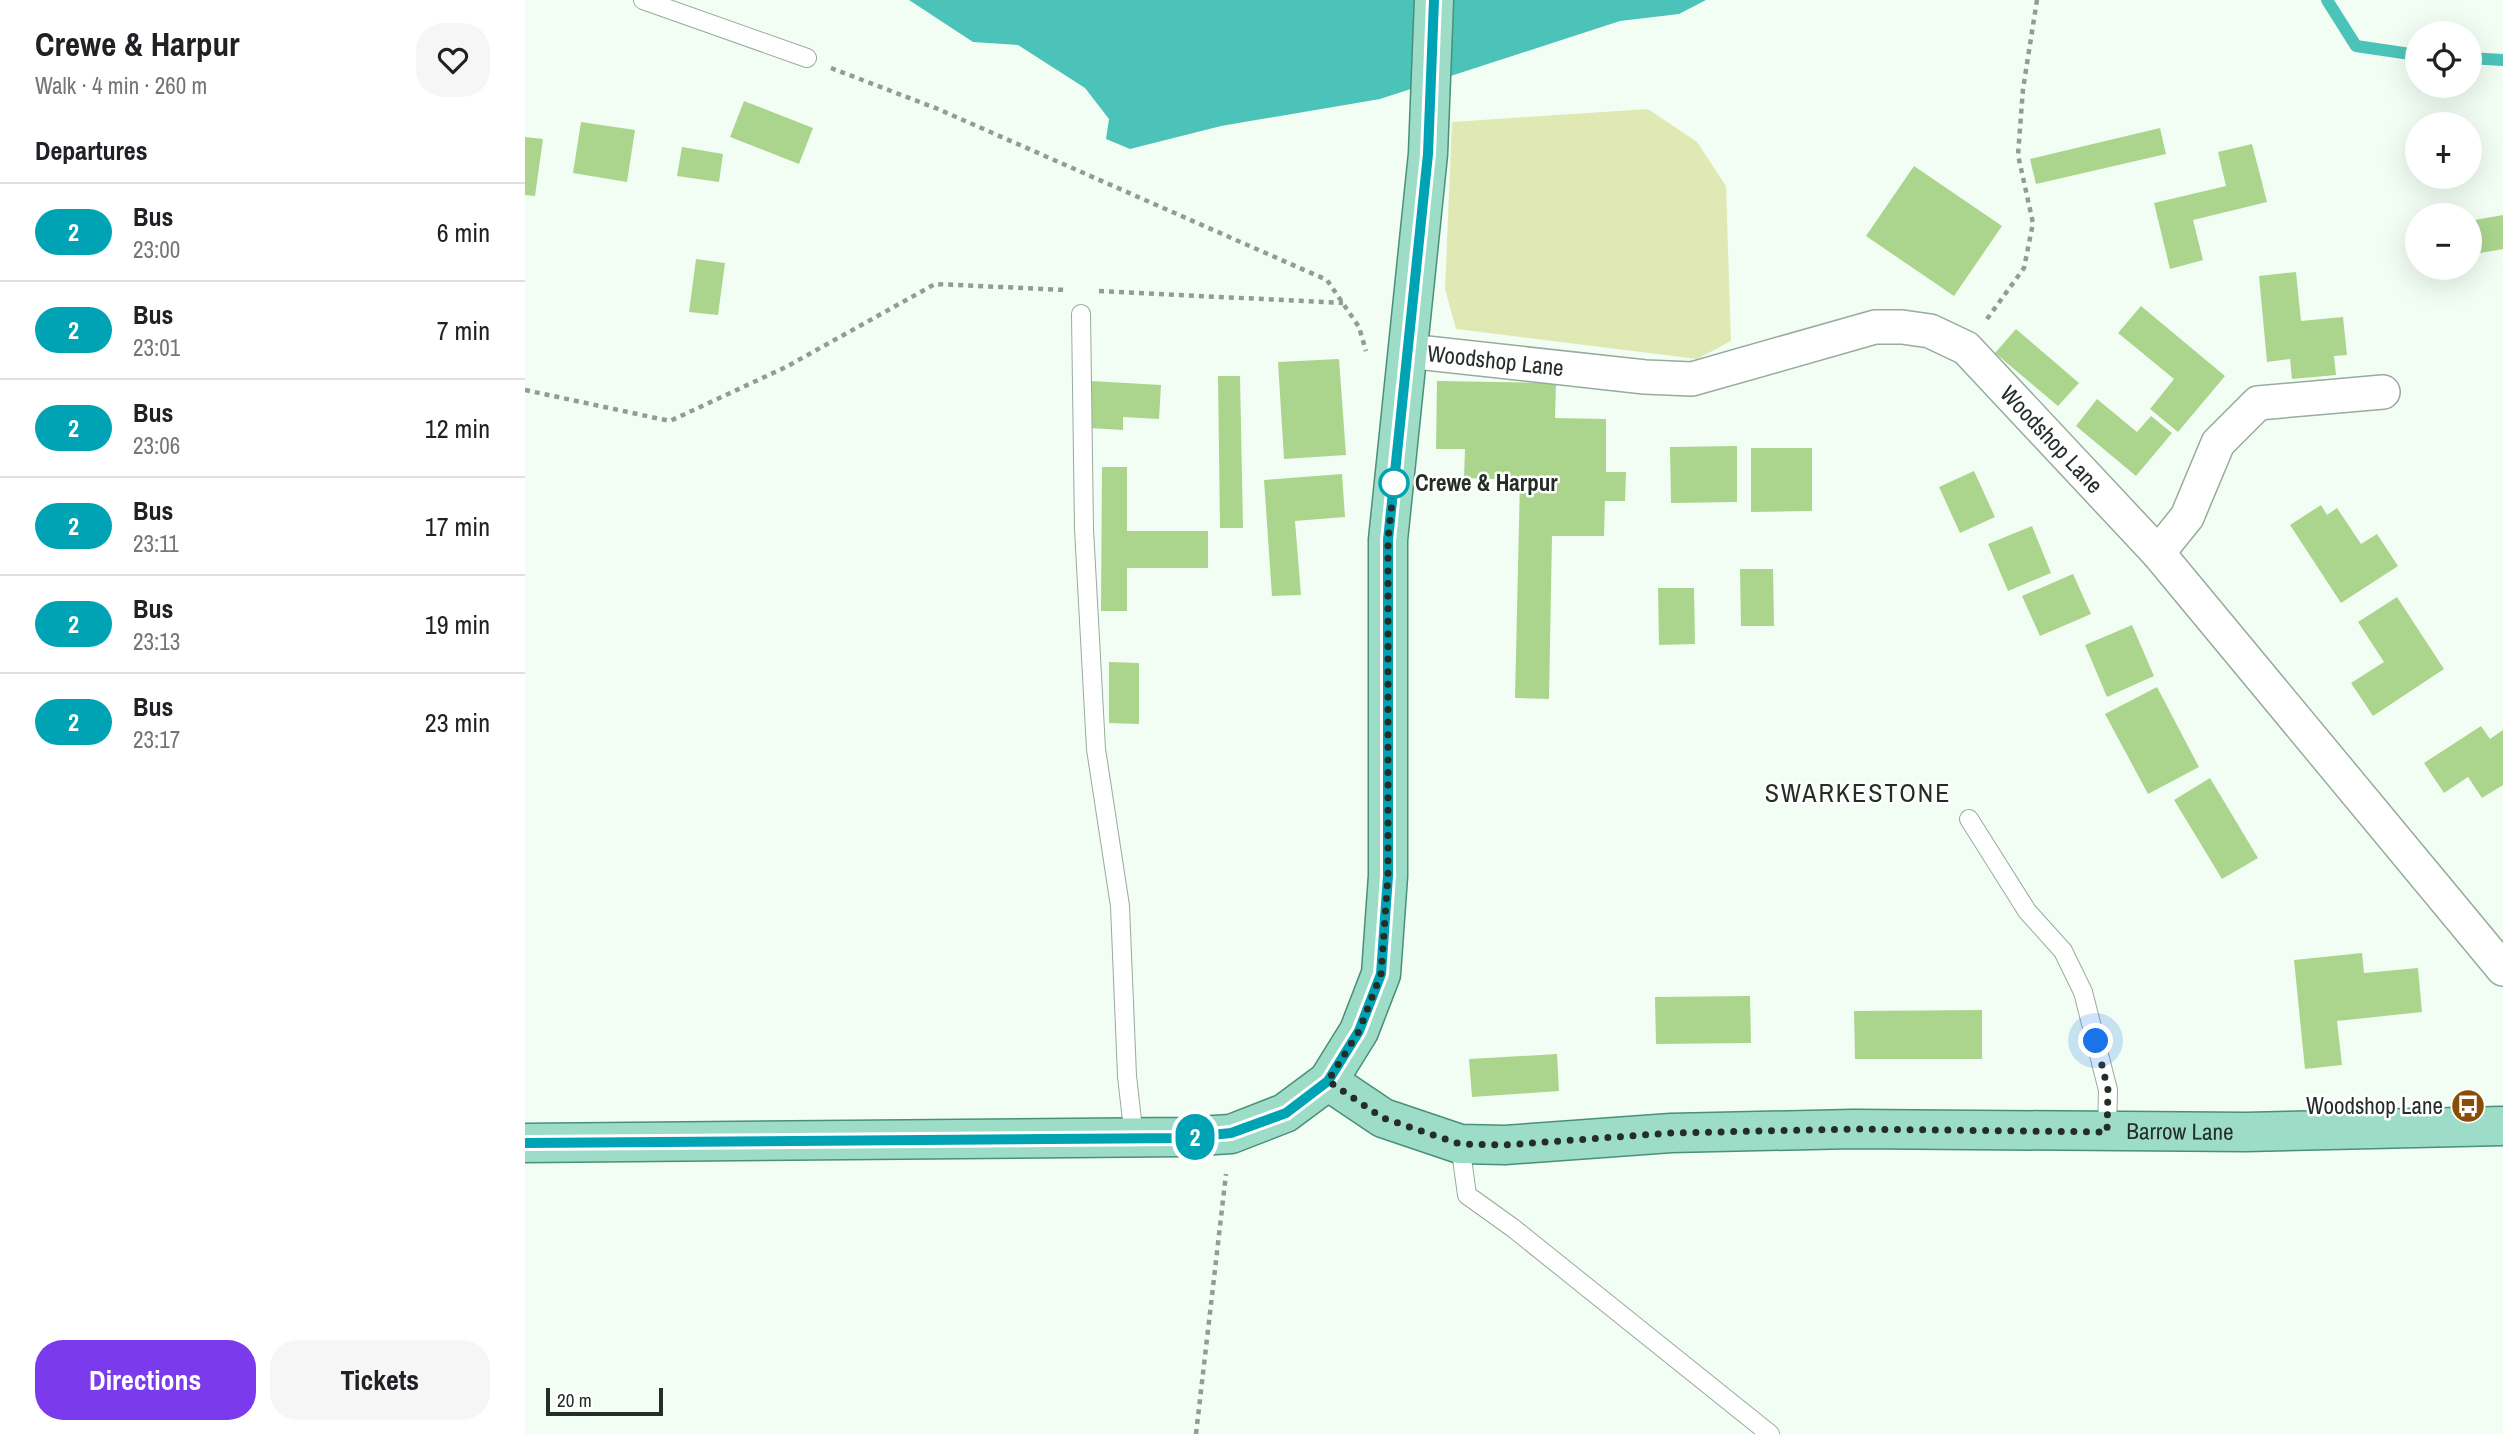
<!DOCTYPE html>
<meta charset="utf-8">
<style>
body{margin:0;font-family:"Archivo Narrow",sans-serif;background:#f6f6f6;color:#202124;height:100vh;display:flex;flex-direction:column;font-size:26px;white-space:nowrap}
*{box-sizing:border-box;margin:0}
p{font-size:23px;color:#757577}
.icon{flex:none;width:38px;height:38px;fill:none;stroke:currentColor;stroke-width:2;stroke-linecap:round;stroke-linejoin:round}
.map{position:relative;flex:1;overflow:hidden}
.sheet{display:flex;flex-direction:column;background:#fff;width:525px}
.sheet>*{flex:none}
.badge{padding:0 14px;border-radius:23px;font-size:24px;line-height:46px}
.controls{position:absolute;left:1880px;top:21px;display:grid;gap:14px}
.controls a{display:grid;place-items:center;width:77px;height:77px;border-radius:50%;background:#fff;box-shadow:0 7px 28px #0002;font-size:35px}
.scale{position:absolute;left:21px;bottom:18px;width:117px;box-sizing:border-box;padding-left:7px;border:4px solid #252d27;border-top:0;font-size:19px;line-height:24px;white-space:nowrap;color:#252d27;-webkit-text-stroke:5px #fff;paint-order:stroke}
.you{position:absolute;width:35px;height:35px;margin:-18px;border:5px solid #fff;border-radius:50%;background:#1a73e8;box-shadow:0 0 0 10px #1a73e833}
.map>.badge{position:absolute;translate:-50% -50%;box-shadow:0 0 0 4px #fff}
h2{padding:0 35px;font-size:26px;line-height:63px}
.round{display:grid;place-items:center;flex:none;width:74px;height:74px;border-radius:28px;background:#f6f6f6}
.overview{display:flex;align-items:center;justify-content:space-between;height:119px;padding:0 35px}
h1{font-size:33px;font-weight:800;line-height:52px}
.button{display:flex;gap:14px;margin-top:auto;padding:14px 35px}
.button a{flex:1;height:80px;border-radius:28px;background:#7c3aed;color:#fff;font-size:28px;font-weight:800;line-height:80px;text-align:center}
.button a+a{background:#f6f6f6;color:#202124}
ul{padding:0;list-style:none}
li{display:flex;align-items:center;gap:21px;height:98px;padding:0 35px;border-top:2px solid #e0e0e0}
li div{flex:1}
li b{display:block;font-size:26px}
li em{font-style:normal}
li .badge{min-width:77px;font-weight:700;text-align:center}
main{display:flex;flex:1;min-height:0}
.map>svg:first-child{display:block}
.green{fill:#e0e9b3}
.water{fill:#4cc3b9}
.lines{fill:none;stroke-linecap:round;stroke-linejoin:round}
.stream{stroke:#4cc3b9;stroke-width:12}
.building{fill:#abd58d}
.service-casing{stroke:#98ab9c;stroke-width:20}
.minor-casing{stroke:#98ab9c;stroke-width:36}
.primary-casing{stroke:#499078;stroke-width:41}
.path{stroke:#919c93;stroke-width:4.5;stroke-dasharray:5 5;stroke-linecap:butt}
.service{stroke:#fff;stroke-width:18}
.minor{stroke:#fff;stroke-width:33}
.primary{stroke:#9dddc8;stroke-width:38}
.line-casing{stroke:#fff;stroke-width:16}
.line{stroke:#00a3b4;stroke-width:10}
.walk{stroke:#252d27;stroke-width:7;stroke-dasharray:0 12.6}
.stop-dot{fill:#fff;stroke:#00a3b4;stroke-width:3.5}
.labels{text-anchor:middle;stroke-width:5;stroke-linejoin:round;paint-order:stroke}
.street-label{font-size:23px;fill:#252d27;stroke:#fff}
.stop-label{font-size:23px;font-weight:bold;fill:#252d27;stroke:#fff;text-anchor:start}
.poi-label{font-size:23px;fill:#252d27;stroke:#fff;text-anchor:end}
.quarter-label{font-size:26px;letter-spacing:2px;fill:#252d27;stroke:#fff}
</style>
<main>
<section class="sheet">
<div class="overview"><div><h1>Crewe &amp; Harpur</h1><p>Walk · 4 min · 260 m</p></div><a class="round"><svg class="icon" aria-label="heart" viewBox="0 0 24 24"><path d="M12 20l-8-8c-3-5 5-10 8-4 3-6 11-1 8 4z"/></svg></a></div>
<h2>Departures</h2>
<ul>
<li><span class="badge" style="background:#00a3b4;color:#fff">2</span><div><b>Bus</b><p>23:00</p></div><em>6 min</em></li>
<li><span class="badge" style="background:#00a3b4;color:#fff">2</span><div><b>Bus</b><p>23:01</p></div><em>7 min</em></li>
<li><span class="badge" style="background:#00a3b4;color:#fff">2</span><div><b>Bus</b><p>23:06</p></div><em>12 min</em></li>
<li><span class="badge" style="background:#00a3b4;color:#fff">2</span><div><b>Bus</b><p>23:11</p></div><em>17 min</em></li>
<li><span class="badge" style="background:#00a3b4;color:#fff">2</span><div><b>Bus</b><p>23:13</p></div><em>19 min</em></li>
<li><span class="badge" style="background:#00a3b4;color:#fff">2</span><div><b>Bus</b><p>23:17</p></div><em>23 min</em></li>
</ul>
<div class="button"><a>Directions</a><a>Tickets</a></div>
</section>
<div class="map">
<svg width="1978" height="1434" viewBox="0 0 1978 1434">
<rect width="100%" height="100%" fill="#f2fef4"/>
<path class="green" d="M1123,109L1172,142L1201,186L1206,341L1172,359L931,329L920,289L927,122Z"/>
<path class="water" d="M384,0H1181L1154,14L1095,21L855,99L696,126L605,149L581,139L584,119L560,88L493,45L448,42Z"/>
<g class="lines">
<path class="stream" d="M1802,0L1831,46L1892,55
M1944,58L1978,60"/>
</g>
<path class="building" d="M219,101L288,128L274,164L205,137Z
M56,122L110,130L102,182L48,173Z
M1635,128L1641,154L1511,184L1505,159Z
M0,137L18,139L10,196L0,195Z
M1727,144L1742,202L1668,220L1678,260L1645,269L1629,203L1701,186L1693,152Z
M157,147L198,154L194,182L152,176Z
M1389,166L1477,226L1429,296L1341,236Z
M1978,215V249L1944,255V221Z
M171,259L200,263L193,315L164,312Z
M1771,272L1776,321L1818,317L1822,355L1809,356L1811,375L1767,379L1765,359L1742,362L1734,276Z
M1616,306L1700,376L1653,432L1625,409L1649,379L1593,333Z
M1491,329L1554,383L1533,406L1470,353Z
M814,359L821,455L759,459L753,362Z
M693,376H715L718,528H695Z
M566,381L636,385L634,419L598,417V430L564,428Z
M912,381L1031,383L1030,418L1081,419V472H1101L1100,501H1080L1079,536H1027L1024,699L990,698L995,480L939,478L940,449H911Z
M1572,399L1612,432L1626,416L1647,433L1611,476L1551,426Z
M1212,446V502L1146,503L1145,447Z
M1226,448H1287V511L1226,512Z
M577,467H602V531H683V568H602V611H576Z
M1449,471L1470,517L1435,533L1414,487Z
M817,474L820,517L770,521L776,595L747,596L739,480Z
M1796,505L1802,515L1812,508L1836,544L1852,534L1873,566L1816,603L1765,525Z
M1507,526L1526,573L1483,591L1463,544Z
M1215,569H1248L1249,626H1216Z
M1548,574L1566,614L1515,636L1497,596Z
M1133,588H1169L1170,644L1134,645Z
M1872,597L1919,669L1848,716L1826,683L1859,662L1833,622Z
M1607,625L1629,676L1582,697L1560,645Z
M584,662L614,663V724L584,723Z
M1632,687L1674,767L1623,794L1580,714Z
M1956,726L1965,739L1978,730V785L1957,798L1943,777L1919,793L1899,763Z
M1685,778L1733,858L1697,879L1649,800Z
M1837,953L1839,973L1893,968L1897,1012L1812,1021L1817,1065L1780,1069L1769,960Z
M1225,996L1226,1043L1131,1044L1130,997Z
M1457,1010V1059H1330L1329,1011Z
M1032,1054L1034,1091L947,1097L944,1059Z"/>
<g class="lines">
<g class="service-casing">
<path id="service" d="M118,0L282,58
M556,314L559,529L571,749L595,906L602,1076L609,1138
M1444,819L1502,911L1538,951L1558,992L1583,1090L1582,1132
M935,1144L942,1195L988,1228L1245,1434"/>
</g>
<g class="minor-casing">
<g id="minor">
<path id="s1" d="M883,351L1120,377L1167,379L1350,327H1377L1405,331L1441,348L1633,553L1978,969"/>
<path d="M1633,553L1662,517L1693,443L1733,403L1858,392"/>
</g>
</g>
<g class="primary-casing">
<g id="primary">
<path id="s2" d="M803,1081L858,1118L935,1144L980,1145L1146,1133L1328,1129L1721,1132L1978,1126"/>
<path d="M0,1143L657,1137L706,1134L760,1113L803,1081L834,1031L856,974L863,876V540L903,154L909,0"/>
</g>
</g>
<path class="path" d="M306,68L413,109L802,280L834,327L841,351
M574,291L818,303
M1462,319L1499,268L1508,223L1493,155L1498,89L1512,0
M0,390L145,421L261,367L410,284L541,290
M671,1434L701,1174"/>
<use href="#service" class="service"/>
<use href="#minor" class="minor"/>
<use href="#primary" class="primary"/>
</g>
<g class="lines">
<g class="line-casing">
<path id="line" d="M0,1143L657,1138L706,1133L761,1113L803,1081L834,1031L856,974L863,876V540L903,154L909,0"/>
</g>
<use href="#line" class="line"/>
<path class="walk" d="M869,483L863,540V876L856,974L834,1031L803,1081L858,1118L935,1144L980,1145L1146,1133L1328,1129L1582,1132L1583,1090L1571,1041"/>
</g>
<defs>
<g id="bus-disc" transform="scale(1.75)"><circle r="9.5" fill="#894d08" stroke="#fff"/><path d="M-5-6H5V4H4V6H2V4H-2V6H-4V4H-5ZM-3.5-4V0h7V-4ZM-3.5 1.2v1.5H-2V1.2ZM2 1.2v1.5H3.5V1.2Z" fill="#fff"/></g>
</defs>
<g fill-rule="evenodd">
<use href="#bus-disc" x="1943" y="1106"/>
</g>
<circle class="stop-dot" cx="869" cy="483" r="14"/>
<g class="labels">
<g class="street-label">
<text dy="8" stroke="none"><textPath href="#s1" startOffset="88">Woodshop Lane</textPath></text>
<text dy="8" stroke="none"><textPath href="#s1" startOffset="696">Woodshop Lane</textPath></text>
<text dy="8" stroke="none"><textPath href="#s2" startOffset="868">Barrow Lane</textPath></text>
</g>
<g class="stop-label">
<text x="890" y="491">Crewe &amp; Harpur</text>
</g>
<g class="poi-label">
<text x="1918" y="1114">Woodshop Lane</text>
</g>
<g class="quarter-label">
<text x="1333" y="802">SWARKESTONE</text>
</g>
</g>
</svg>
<div class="controls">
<a><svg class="icon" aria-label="locate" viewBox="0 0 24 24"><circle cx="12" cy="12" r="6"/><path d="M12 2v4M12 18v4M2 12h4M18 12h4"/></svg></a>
<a>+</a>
<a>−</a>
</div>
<div class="scale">20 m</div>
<div class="you" style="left:1571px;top:1041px"></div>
<b class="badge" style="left:670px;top:1137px;background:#00a3b4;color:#fff">2</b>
</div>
</main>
